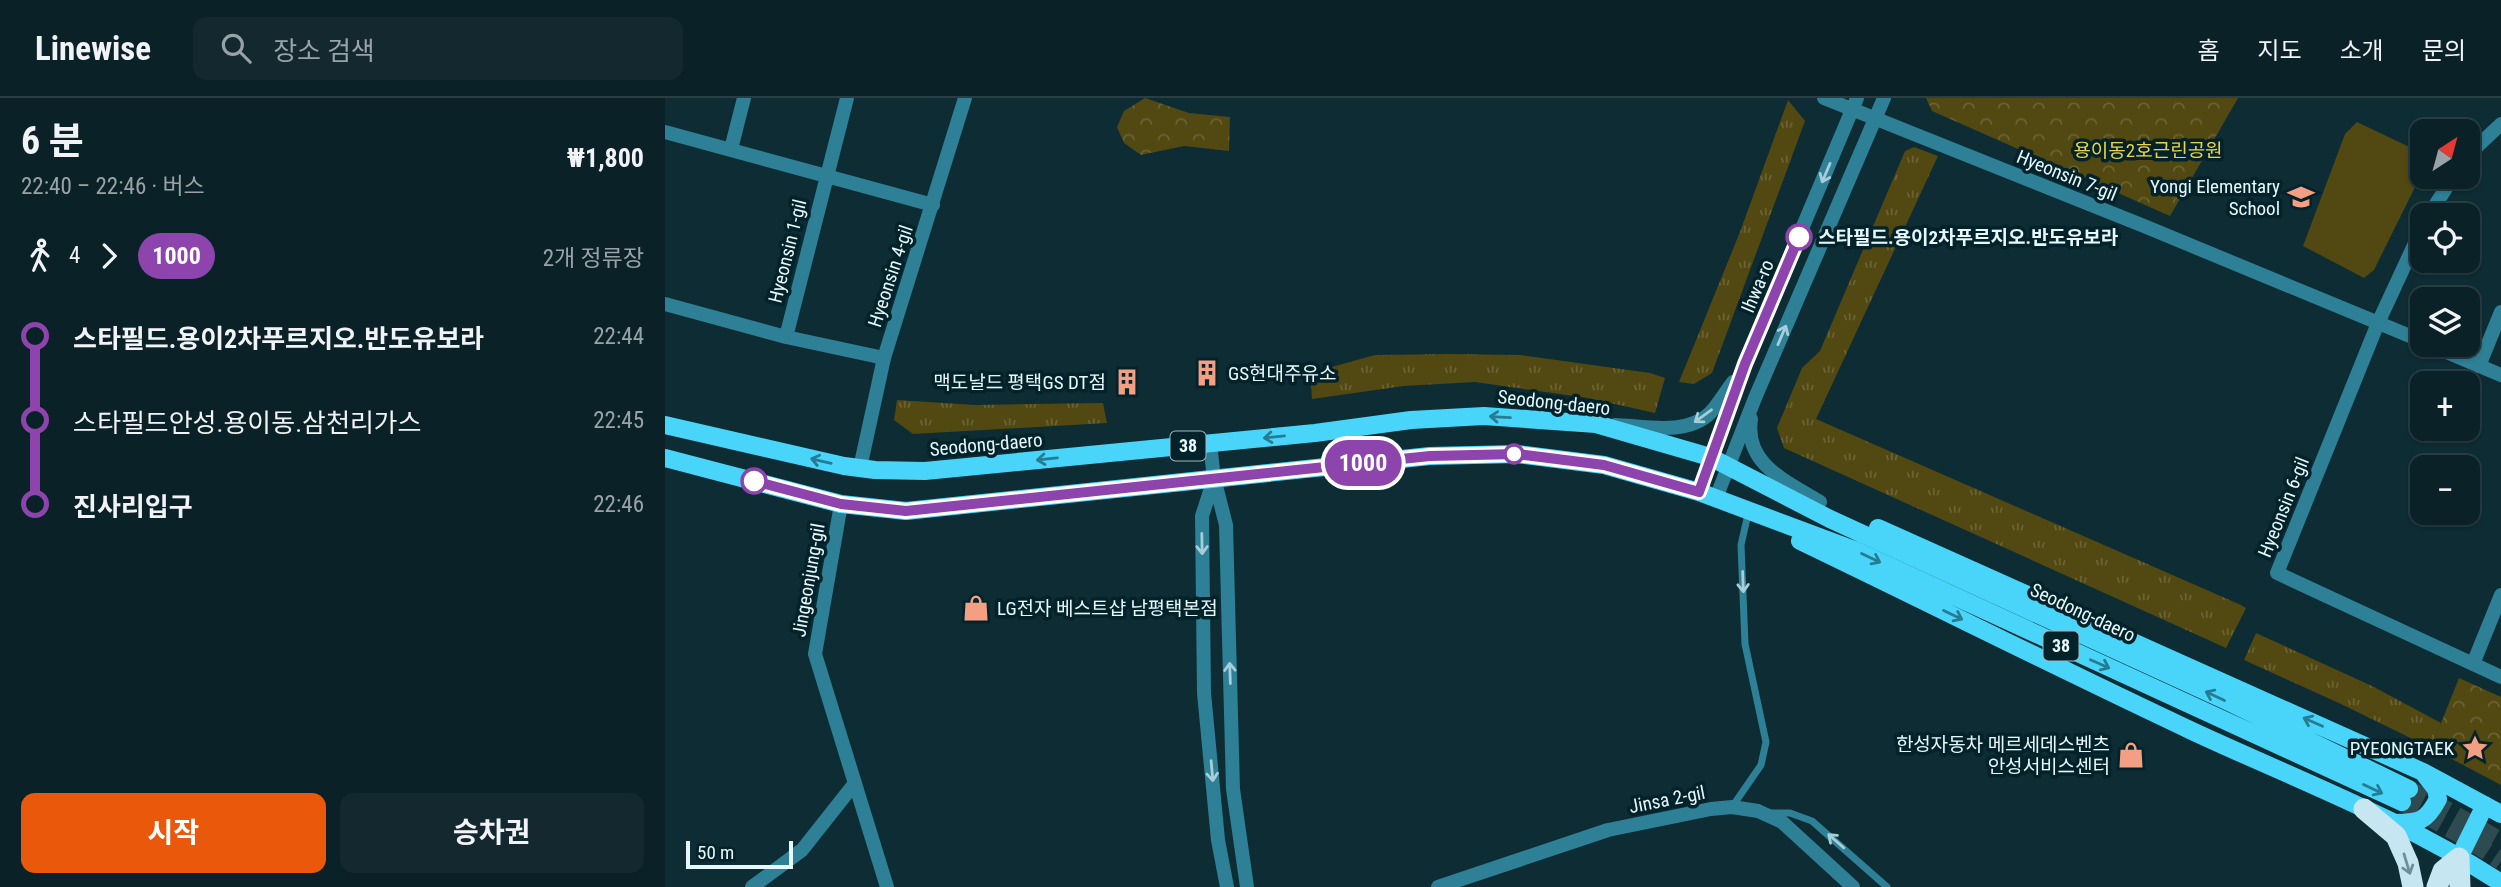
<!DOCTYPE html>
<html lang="ko">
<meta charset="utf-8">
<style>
body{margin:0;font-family:"Roboto Condensed","Noto Sans KR",sans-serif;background:#13292f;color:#f1f3f6;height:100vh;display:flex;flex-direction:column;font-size:26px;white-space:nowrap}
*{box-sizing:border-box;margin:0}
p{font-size:23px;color:#99a3a7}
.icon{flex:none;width:38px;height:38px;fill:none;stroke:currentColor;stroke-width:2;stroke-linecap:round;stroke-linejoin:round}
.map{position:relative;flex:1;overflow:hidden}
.side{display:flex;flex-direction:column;background:#0a2127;width:665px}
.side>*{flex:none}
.badge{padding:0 14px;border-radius:23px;font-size:24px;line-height:46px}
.needle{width:46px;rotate:36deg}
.controls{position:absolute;left:1745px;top:21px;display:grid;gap:14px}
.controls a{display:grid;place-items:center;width:70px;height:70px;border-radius:14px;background:#0a2127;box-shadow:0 2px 5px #0004,0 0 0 2px #2a3e44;font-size:35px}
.scale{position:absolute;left:21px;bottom:18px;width:107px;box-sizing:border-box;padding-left:7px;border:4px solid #e7f8fd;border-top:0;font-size:19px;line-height:24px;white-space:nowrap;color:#e7f8fd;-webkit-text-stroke:5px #03222a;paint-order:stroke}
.map>.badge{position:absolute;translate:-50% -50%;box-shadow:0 0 0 4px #fff}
.legs{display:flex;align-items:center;gap:10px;height:77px;padding:0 21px;font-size:23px}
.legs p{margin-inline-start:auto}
.summary{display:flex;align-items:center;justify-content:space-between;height:119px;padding:0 21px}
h1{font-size:38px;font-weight:700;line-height:52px}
.button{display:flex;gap:14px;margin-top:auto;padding:14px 21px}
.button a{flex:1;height:80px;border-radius:14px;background:#ea580c;color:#fff;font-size:28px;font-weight:700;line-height:80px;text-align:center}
.button a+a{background:#13292f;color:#f1f3f6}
ul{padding:0 21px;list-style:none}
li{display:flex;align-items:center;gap:24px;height:84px;font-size:26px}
li i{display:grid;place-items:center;width:10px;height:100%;margin:0 9px;background:currentColor}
li i::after{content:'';width:18px;height:18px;margin:-9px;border:5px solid;border-radius:50%;background:#0a2127}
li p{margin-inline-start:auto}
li:first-child i{background:linear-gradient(#0000 50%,currentColor 0)}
li:last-child i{background:linear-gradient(currentColor 50%,#0000 0)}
header{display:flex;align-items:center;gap:42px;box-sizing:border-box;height:98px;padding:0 35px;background:#0a2127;border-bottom:2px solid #2a3e44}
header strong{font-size:33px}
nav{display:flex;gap:38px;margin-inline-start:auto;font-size:24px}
.search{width:490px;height:63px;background:#13292f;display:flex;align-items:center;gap:18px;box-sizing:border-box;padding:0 24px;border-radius:14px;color:#99a3a7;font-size:26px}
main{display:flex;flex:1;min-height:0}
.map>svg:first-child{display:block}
.grass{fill:url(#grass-tufts)}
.park{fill:url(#park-crowns)}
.garden{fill:#524811}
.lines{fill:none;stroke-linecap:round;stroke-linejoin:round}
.primary-tunnel{stroke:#2e4b52;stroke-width:18;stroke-dasharray:18 9;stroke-linecap:butt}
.service{stroke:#2d8095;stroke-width:7}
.minor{stroke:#2d8095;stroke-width:14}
.tertiary{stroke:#2d8095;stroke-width:14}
.primary{stroke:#48d5f9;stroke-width:18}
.motorway{stroke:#c6e7f2;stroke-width:21}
.oneway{stroke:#a6ced9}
.oneway2{stroke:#267c92}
.oneway3{stroke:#6e8e98}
.line-1-casing{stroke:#fff;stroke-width:16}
.line-1{stroke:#8e44ad;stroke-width:10}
.stop-1-dot{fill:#fff;stroke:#8e44ad;stroke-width:3.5}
.labels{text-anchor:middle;stroke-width:7;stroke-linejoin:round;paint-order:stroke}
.shield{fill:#03222a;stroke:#a3b8be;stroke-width:2}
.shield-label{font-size:18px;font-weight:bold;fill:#e7f8fd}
.park-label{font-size:19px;fill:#eed344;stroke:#03222a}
.street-label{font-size:19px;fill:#e7f8fd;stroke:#03222a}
.poi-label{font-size:19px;fill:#e7f8fd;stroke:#03222a;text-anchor:end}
.stop-label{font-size:19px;font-weight:bold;fill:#e7f8fd;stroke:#03222a;text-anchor:start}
</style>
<header>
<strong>Linewise</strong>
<div class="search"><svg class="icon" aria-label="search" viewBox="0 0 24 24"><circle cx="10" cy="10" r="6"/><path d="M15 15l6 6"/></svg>장소 검색</div>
<nav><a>홈</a><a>지도</a><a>소개</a><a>문의</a></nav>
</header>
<main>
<section class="side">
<div class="summary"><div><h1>6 분</h1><p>22:40 – 22:46 · 버스</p></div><b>₩1,800</b></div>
<div class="legs"><svg class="icon" aria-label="walk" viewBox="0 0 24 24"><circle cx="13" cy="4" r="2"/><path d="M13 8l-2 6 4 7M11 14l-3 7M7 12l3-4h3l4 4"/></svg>4<svg class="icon" aria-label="forward" viewBox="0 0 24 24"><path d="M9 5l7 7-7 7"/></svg><b class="badge" style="background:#8e44ad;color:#fff">1000</b><p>2개 정류장</p></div>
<ul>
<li><i style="color:#8e44ad"></i><b>스타필드.용이2차푸르지오.반도유보라</b><p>22:44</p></li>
<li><i style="color:#8e44ad"></i><span>스타필드안성.용이동.삼천리가스</span><p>22:45</p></li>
<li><i style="color:#8e44ad"></i><b>진사리입구</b><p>22:46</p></li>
</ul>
<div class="button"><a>시작</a><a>승차권</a></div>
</section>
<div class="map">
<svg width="1836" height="789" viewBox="0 0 1836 789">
<defs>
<pattern id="grass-tufts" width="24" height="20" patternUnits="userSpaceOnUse" patternTransform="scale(1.75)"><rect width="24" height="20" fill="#524811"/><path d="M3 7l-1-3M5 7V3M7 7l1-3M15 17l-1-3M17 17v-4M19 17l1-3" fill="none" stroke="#6b6335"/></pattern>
<pattern id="park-crowns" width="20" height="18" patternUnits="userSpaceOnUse" patternTransform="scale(1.75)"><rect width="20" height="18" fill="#524811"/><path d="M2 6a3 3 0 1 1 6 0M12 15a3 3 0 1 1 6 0" fill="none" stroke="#6b6335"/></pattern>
</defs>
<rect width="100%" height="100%" fill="#0d2c34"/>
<path class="grass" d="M1123,2L1140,23L1047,275L1029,286L1014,284L1075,134Z
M1249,49L1273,58L1151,321L1576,507L1581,510L1561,550L1119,350L1112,330L1137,270L1155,253L1240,53Z
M785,256L855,257L985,275L1000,280L990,315L923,300L810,284L739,288L647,301L645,275L710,257Z
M232,302L310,307L438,305L442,325L248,336L229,322Z
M1591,535L1707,588L1776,625L1766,650L1676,606L1579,562Z"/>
<path class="park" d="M480,0L524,15L565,19L564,53L519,48L476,57L459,45L452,29L459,13Z
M1261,0H1573L1505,118L1267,13Z
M1794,580L1836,599V687L1766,650Z"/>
<path class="garden" d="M1692,24L1757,55V75L1709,172L1699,180L1638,148L1680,36Z"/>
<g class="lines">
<path class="primary-tunnel" d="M1744,691L1836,743
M1737,704L1803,741L1836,763"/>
<path class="service" d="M1067,709L1096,667L1101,644L1080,546L1076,447L1083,416
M1105,715H1125L1147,723L1222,789"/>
<path class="minor" d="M0,34L268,107
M66,51L79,0
M1802,58L1836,26
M1764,117L1788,79
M1757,130L1713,225L1612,475L1836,579
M0,206L121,239L219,260
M121,239L182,0
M1814,268L1836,214
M176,406L150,556L222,789
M1808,566L1836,497
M87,789L137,752L190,685
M773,789L943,732L1046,711L1067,709L1093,713L1117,724L1188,789"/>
<path class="tertiary" d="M1159,0L1479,128L1757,243
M1765,247L1836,277
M1086,321C1079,367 1122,383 1155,404
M950,327C979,328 1022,338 1045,315C1054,306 1060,294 1068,284
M545,346L549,380L561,427L568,691L582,789
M195,370L219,260L300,0
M549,381L537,418L539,595L553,742L562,789
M1034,394L1080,266L1192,0
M1051,400L1090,300L1219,0"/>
<path class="primary" d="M0,327L179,368L210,372L260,373L650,335L746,322L819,318L931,326L1045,359L1165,421L1562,603L1744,691
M0,360L176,406L241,413L765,358L852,356L939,367L1034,394L1189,452L1737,704
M1213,430L1758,674L1836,716
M1135,443C1266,506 1395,571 1527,633C1630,681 1740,722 1836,785
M1729,725C1754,725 1761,724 1773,701L1771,691L1760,677
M1794,760L1820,707"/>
<path class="motorway" d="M1699,711L1731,738L1743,765L1748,789
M1794,760L1795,789
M1772,789L1778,773L1794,760"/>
</g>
<defs><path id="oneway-shaft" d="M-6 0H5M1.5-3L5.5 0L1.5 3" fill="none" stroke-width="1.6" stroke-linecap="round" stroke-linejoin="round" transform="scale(1.75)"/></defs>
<g class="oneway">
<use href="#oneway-shaft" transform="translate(1161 75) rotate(113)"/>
<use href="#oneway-shaft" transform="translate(1117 237) rotate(-67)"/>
<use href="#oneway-shaft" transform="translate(1038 318) rotate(144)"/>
<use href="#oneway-shaft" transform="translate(537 446) rotate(89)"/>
<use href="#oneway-shaft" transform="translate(1078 484) rotate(88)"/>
<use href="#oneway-shaft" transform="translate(565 575) rotate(-92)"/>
<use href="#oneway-shaft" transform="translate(547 673) rotate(85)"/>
<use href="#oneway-shaft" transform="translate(1171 743) rotate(-139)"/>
</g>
<g class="oneway2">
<use href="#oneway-shaft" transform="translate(835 319) rotate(-177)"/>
<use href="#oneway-shaft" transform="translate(609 339) rotate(174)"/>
<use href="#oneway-shaft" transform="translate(382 361) rotate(174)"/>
<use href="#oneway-shaft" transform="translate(156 363) rotate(-167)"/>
<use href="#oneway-shaft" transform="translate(1206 460) rotate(25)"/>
<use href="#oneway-shaft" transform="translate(1288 517) rotate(26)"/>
<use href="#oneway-shaft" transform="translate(1435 566) rotate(24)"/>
<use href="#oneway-shaft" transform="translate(1550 598) rotate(-155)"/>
<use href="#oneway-shaft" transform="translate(1648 624) rotate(-156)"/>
<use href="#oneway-shaft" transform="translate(1708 691) rotate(25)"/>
</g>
<use class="oneway3" href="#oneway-shaft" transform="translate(1742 766) rotate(73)"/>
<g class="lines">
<g class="line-1-casing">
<path id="line-1" d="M89,383L176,406L241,413L765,358L852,356L939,367L1034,394L1080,266L1134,139"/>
</g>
<use href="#line-1" class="line-1"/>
</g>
<defs>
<g id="school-bare" transform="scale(2.1)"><path d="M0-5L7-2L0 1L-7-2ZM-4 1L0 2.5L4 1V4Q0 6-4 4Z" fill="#f39f84" stroke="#03222a" stroke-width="2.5" paint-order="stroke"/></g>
<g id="building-bare" transform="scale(2.1)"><path d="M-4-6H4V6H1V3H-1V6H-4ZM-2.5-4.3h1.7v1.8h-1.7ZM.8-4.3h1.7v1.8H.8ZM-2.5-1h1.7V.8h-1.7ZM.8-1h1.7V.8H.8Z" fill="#f39f84" stroke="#03222a" stroke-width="2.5" paint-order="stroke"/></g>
<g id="shop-bare" transform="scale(2.1)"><path d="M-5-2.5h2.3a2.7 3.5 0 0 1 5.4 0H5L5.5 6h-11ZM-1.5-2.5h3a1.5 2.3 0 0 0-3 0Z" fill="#f39f84" stroke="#03222a" stroke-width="2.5" paint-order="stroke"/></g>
<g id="sight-bare" transform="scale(2.1)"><path d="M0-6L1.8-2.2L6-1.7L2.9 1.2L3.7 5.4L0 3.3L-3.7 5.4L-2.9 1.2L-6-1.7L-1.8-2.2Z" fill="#f39f84" stroke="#03222a" stroke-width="2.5" paint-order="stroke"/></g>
</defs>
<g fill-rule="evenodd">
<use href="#school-bare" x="1636" y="99"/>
<use href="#building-bare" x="542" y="275"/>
<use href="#building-bare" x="462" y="284"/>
<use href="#shop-bare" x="311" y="510"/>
<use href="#sight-bare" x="1810" y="650"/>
<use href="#shop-bare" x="1466" y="657"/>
</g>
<g class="stop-1-dot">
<circle cx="1134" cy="139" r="12"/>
<circle cx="849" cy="356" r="9"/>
<circle cx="89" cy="383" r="12"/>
</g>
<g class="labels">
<g class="shield">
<rect x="505.5" y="333.5" width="35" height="29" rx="5"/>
<rect x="1378.5" y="533.5" width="35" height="29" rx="5"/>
</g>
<g class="shield-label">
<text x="523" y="354">38</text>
<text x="1396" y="554">38</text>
</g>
<g class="park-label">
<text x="1483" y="59">용이동2호근린공원</text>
</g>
<g class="street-label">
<text transform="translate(1402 77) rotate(22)" y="7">Hyeonsin 7-gil</text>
<text transform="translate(122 153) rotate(-76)" y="7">Hyeonsin 1-gil</text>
<text transform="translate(225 178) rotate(-72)" y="7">Hyeonsin 4-gil</text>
<text transform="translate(1092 188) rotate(-67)" y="7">Ihwa-ro</text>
<text transform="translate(889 304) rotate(6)" y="7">Seodong-daero</text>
<text transform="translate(321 346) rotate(-5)" y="7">Seodong-daero</text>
<text transform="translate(1618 409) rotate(-68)" y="7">Hyeonsin 6-gil</text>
<text transform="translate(143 482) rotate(-80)" y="7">Jingeonjung-gil</text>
<text transform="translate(1418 514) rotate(25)" y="7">Seodong-daero</text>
<text transform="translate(1002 701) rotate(-11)" y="7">Jinsa 2-gil</text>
</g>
<g class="poi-label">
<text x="1615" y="95">Yongi Elementary<tspan x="1615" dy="22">School</tspan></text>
<text x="563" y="282" text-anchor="start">GS현대주유소</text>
<text x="441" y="291">맥도날드 평택GS DT점</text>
<text x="332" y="517" text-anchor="start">LG전자 베스트샵 남평택본점</text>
<text x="1445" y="653">한성자동차 메르세데스벤츠<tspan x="1445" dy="22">안성서비스센터</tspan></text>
<text x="1789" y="657">PYEONGTAEK</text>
</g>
<g class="stop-label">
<text x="1153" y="146">스타필드.용이2차푸르지오.반도유보라</text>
</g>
</g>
</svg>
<div class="controls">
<a><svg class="needle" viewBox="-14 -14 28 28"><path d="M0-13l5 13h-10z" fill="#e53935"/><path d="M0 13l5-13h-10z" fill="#99a3a7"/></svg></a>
<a><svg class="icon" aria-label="locate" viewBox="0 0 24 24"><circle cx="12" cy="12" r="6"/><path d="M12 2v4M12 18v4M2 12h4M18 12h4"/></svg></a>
<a><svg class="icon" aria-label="layers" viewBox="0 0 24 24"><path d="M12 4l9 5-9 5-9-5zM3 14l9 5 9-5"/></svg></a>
<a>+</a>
<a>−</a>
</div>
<div class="scale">50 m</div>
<b class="badge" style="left:698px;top:365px;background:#8e44ad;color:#fff">1000</b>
</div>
</main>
